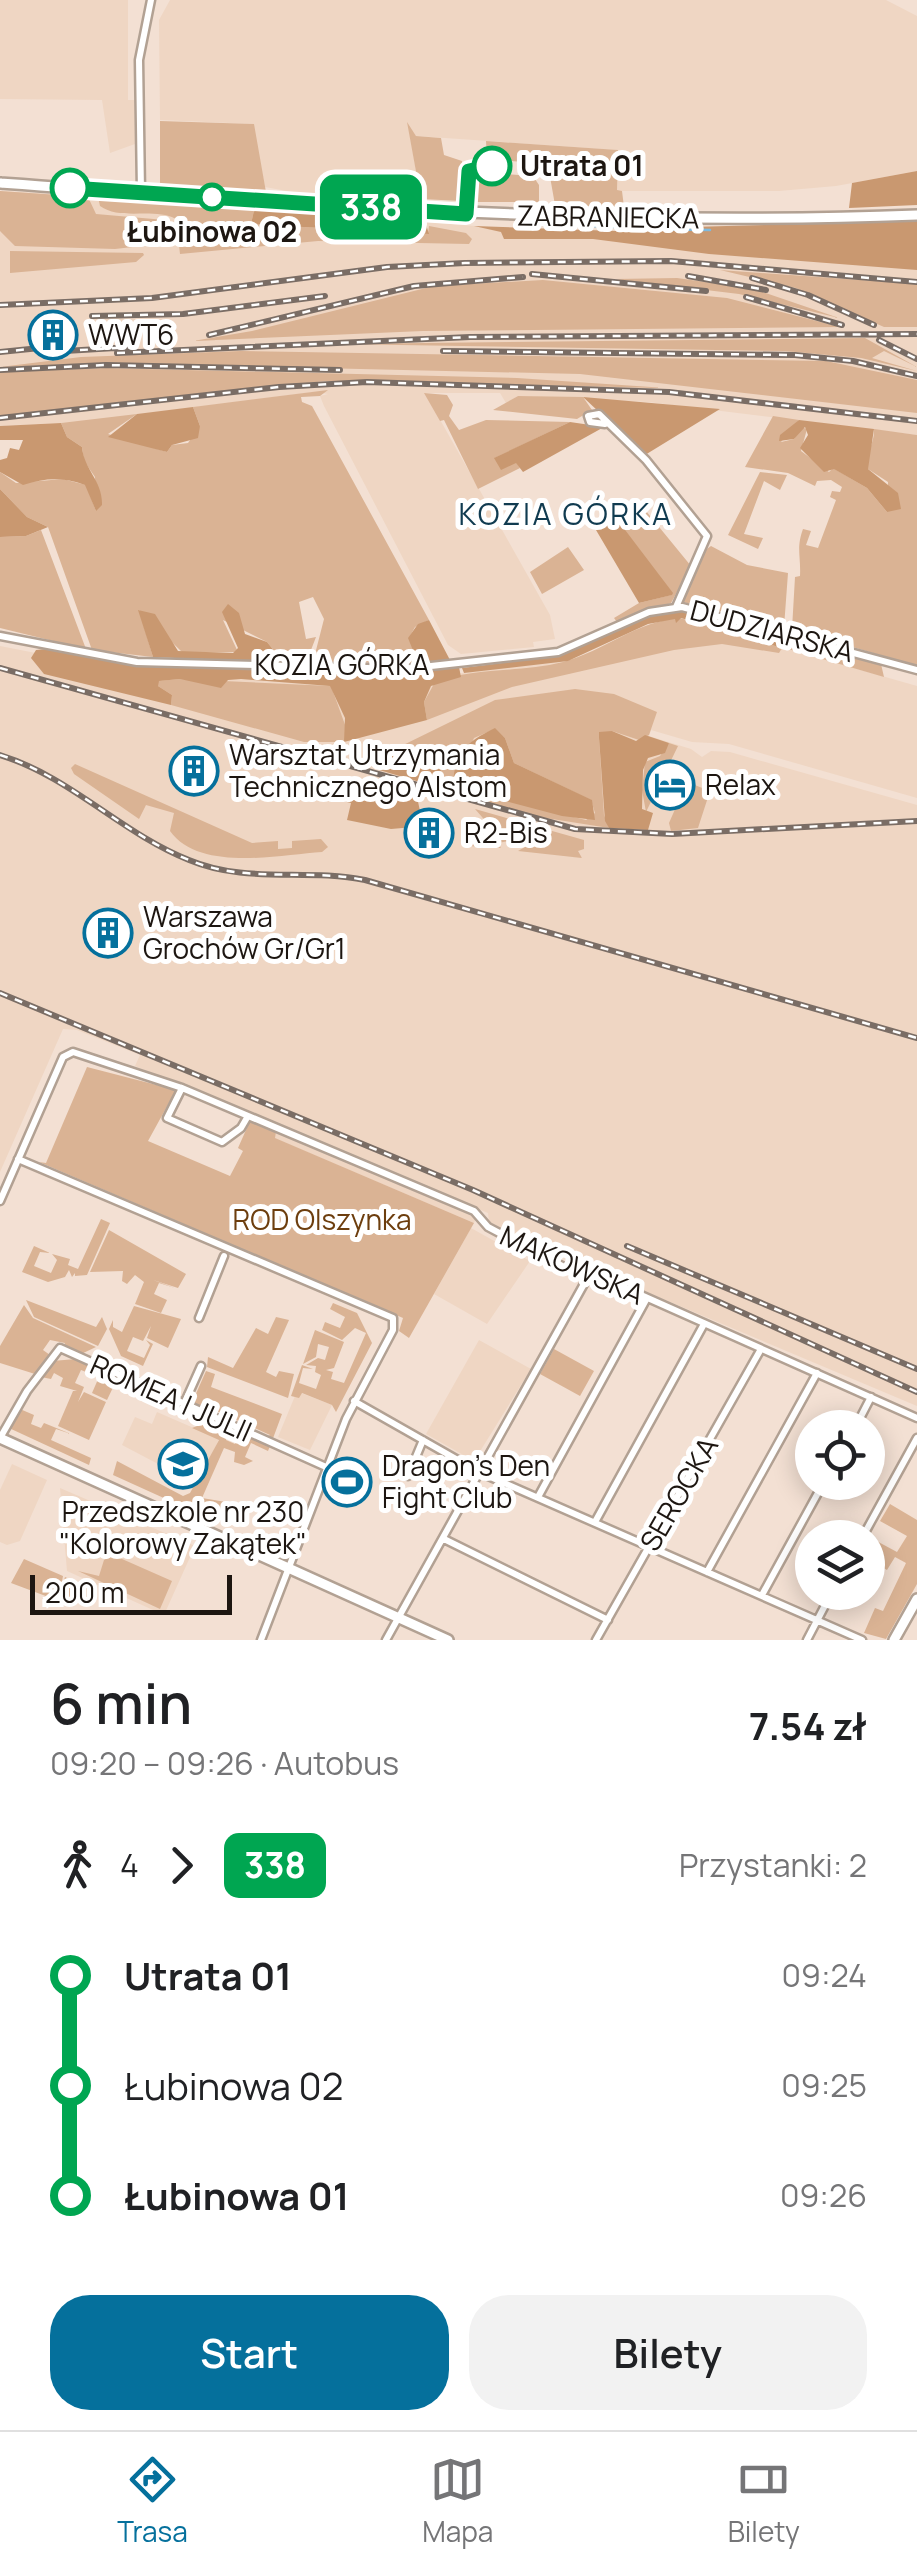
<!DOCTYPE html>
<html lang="pl">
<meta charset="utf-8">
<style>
body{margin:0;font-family:Manrope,sans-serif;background:#f2f2f2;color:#202124;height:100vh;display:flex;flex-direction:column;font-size:38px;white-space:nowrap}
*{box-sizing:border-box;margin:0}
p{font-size:32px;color:#757577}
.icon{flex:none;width:55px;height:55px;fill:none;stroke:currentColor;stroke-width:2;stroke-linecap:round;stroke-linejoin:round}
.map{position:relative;height:1640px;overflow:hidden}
.drawer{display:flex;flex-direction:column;background:#fff;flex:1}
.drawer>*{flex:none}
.badge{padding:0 20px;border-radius:15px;font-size:35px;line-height:65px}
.buttons{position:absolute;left:795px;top:1410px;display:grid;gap:20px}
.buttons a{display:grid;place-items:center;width:90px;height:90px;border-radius:50%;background:#fff;box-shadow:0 5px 25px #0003;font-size:50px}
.scale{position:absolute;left:30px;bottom:25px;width:202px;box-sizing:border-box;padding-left:10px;border:5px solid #1d1611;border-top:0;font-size:28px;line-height:35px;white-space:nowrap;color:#1d1611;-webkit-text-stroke:8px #fff;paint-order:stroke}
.map>.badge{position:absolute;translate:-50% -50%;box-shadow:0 0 0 5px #fff}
.legs{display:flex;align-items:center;gap:15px;height:110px;padding:0 50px;font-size:32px}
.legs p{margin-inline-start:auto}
.overview{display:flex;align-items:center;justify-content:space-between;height:170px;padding:0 50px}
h1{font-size:55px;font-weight:600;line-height:75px}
.button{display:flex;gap:20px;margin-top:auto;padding:20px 50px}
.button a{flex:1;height:115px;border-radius:40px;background:#05709c;color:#fff;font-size:40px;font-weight:600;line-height:115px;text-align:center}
.button a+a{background:#f2f2f2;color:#202124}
ul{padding:0 50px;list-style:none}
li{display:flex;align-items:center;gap:35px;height:110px;font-size:38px}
li i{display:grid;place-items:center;width:15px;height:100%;margin:0 12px;background:currentColor}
li i::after{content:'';width:25px;height:25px;margin:-12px;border:8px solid;border-radius:50%;background:#fff}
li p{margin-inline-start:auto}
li:first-child i{background:linear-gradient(#0000 50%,currentColor 0)}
li:last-child i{background:linear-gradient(currentColor 50%,#0000 0)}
.tabs{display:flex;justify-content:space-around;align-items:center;height:140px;border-top:2px solid #e0e0e0;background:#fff;font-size:28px;color:#757577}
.tabs a{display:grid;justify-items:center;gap:5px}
.tabs .on{color:#05709c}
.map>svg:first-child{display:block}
.built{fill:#efd6c3}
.green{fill:#dab394;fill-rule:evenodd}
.forest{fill:#c99870}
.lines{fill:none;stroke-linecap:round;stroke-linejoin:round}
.stream{stroke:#7ebade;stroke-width:2.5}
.minor-casing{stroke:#b2a193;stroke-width:11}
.tertiary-casing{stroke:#b2a193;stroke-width:14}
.secondary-casing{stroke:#b2a193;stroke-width:14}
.minor{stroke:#fff;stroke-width:6}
.tertiary{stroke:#fff;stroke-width:9}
.secondary{stroke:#fff;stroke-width:9}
.rail-casing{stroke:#7a6d65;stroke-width:6}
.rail{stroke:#fff;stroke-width:2.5;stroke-dasharray:8;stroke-linecap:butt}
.line-1-casing{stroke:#fff;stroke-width:22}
.line-1{stroke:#00a651;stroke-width:15}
.stop-1-dot{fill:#fff;stroke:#00a651;stroke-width:5}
.labels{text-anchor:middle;stroke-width:10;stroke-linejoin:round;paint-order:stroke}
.stop-label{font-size:28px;font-weight:bold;fill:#1d1611;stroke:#fff;text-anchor:start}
.street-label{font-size:28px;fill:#1d1611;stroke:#fff}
.poi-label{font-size:28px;fill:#1d1611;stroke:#fff;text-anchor:start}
.park-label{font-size:28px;fill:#6d3e0e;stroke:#fff}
.neighbourhood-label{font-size:30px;letter-spacing:2.5px;fill:#103b50;stroke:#fff}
</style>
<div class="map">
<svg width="917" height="1640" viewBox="0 0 917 1640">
<rect width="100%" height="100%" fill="#f3e0d3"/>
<path class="built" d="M0,0H128V100H135V144L110,153L102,100L0,99Z
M170,0H886L917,16V171L836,186L779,191H617V150L416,136L408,125L421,199L314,196L265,187L253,124L160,120L159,20Z
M0,191L356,212L424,218L426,222L917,262V435L648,402L518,396L506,403L500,393H425L550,615L555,639L533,642L534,647L461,654L448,645L324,406L320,396L328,394L314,392L79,422L0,426Z
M745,637L917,686V798L729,744L692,742L651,730L649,736L691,749L702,757L711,751L730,752L917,805V1406L587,1267L489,1222L488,1213L135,1066L140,1055L77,1030L63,1029L0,1172V646L122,670L431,677Z
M277,1131L478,1216L477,1217L474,1223L274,1138Z
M471,1228L530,1261L487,1324L434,1294Z
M479,1340L531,1369L474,1461L426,1434Z
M301,1393L332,1405L310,1450L278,1437L295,1396Z
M157,1412L219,1439L198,1485L122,1445L135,1417L152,1424Z
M12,1464L47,1480L20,1541L7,1545L0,1542V1490Z
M60,1488L195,1546L164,1615L67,1571Z"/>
<path class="green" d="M160,121L254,124L266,192L160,185Z
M407,122L416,136L441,138L444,155L462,161L461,201L421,199Z
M486,141L618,150L617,190L622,191L624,207L555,205L549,171L535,163L487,159Z
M479,172L533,176L539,185V202H474Z
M0,191L88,197L96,214L165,220L174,235L168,243L115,249L15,246L0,231Z
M98,197L223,208L255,206L251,224L428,234L429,226L466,233L472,239L469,244L318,241L180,254L176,219C153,207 121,221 100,206Z
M10,251L143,253L144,255L136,262L10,273Z
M720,270L917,284V327H884L796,288Z
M677,278L754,289L839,318L739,294L615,279Z
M543,280L727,298L840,327L423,331L193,341L252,331L434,286Z
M865,338L917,367L884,351L872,358L917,371L861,358L785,351L337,344Z
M241,351L826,361L917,380V413L580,374L105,363L0,367L81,357Z
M106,368L517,378L666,388L326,381L0,416V372Z
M328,390L320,396L301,397L302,402L312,406L429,620L415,627L409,638L418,663L313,662L324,619L313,597L299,602L306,639L316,637L306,663H284L267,642L223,620L238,652L183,653L139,610L153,657L92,650L48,527L27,517L0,489V472L16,483L63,479L86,485L96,511L95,477L84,461L82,447L67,437L61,423L137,414L108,434L167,452L172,445L188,443L200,426L193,407Z
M424,393L447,395L453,405L449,416L459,430L486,420L570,422L495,458L516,462L520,468L478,489L444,420L440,421Z
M518,396L583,397L592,410L577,419L493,410Z
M773,416L799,420L781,442L794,439L801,427L807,429L801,451L829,472L833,468L867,488L887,512L888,482L868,469C864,454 875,444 874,429L917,435V666L792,629L795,577L800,576C801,556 796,548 803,529L811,531L806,545L818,548L836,500L830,497L832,491L840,492L842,487L831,480L817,481L815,486L788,473L745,467Z
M760,472L787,475L780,490L764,481L744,534L763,538L758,549L728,535Z
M637,500L691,566L671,603L617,622L614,618L639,603L671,595L613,515Z
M41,530L86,649L0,628V537L26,536Z
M711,546L747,565L788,573L784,627L683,602L704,551Z
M568,547L584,570L542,594L530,572Z
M680,618L782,648L779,653L722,644L674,650L512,687L427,720L424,702L435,682C473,667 520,673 563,662C604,651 637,621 680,618Z
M795,639L881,664L884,677L788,649Z
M180,679L331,686L348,733L344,742H304L171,705L172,695L158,686V681Z
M575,689L614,694L657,712L649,735L639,740L612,731L599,738L604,815L609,828L533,816L433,786L439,777L402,753L391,751L495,700ZM495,729L505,738L514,763L591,800L595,813L586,820L453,787L474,738Z
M669,743L678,746L646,812L642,790L645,762L660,756Z
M75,764L252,843L278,841V849L292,848V841L321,839L328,847L322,852C279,855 199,872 170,831L174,813L146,805L139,819L74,774L71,768Z
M687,782L710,791L698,828L671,831L669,823Z
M475,809L584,840V849L578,851L582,858L518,851L532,843L531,837L498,843L501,848L468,846V831L477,832L489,825Z
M87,1067L176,1090L148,1141L230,1176L243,1151L238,1148L250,1121L276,1132L275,1138L474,1223L409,1338L399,1331L403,1318L39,1162L46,1163Z
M101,1219L110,1223L87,1275L75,1276V1273L72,1277L69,1270L65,1277L48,1282L22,1272L34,1246L50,1253L40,1252L34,1266L51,1273L57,1260L52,1254L70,1259L68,1265L78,1269Z
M109,1230L186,1274L178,1288L153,1280L175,1288L159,1283L154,1294L167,1300L161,1313L135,1304L144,1282L135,1275L127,1284L122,1281L123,1271L90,1272Z
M26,1300L96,1327L102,1317L107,1329L98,1346L34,1317Z
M333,1303L357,1313L372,1343L336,1412L332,1405L302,1393L299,1398L291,1396L302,1365L313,1369L303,1368L299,1383L316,1389L321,1375L315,1372L316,1366L306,1365L318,1358L325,1360L329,1347L318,1344L316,1357L303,1364L315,1330L344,1342L334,1368L326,1370L333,1372L331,1379L344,1383L366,1333L355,1328L342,1340L322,1330L325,1322L340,1328L345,1317L330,1309Z
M24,1305L33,1318L96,1347L79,1355L63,1347L65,1343L50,1340L43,1350L50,1355L35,1374L0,1363V1346Z
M134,1306L181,1319L168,1348L147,1338L151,1326L143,1341L133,1337L127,1351L144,1358L150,1345L146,1340L153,1344L143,1366L121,1356L109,1329L113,1320V1327L122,1332Z
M276,1317L289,1320L266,1372L276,1377L279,1371L294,1374L288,1398L207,1367L208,1357L233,1368L256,1328L268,1334Z
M554,1349L594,1371L580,1396L540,1374Z
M76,1359L118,1377L107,1400L92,1393L99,1377L81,1370L75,1383L84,1387L78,1402L84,1392L106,1402L89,1440L58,1426L73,1391H77L60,1386L63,1378L54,1373L51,1379L41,1377L52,1361Z
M206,1371L215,1374L211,1387L282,1414L272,1441L265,1438L270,1435L205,1406L191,1405Z
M20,1409L34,1415L31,1424L41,1428L44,1423L71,1434L56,1429L51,1440L91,1458L89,1465L9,1428Z
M212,1420L225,1426L226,1440L235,1444L238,1437L247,1435L270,1446L268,1451L251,1443L245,1457L253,1461L244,1465L234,1462L235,1452L224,1448L202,1498L226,1502L223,1510L199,1514L113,1475L117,1461L183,1496L190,1493L219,1440L192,1428Z
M890,1504L917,1520V1584L886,1639L864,1633L875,1608L883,1611L906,1563L895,1557L887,1570L868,1559L871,1538L897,1552L907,1536L880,1521Z
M113,1555L172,1581L160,1609L78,1571L99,1576L104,1560Z
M24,1559L63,1576L59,1597L65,1577L89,1588L73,1586L67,1604L11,1583Z"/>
<path class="forest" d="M917,171V205L849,208L852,183Z
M255,206L424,218L429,234L251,224Z
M917,221V270L709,254L593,239H504L501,232L474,226L646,232L652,228Z
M583,397L720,409L645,455Z
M193,407L200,426L198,438L172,445L167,452L108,437L137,414Z
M799,420L874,429L868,469L898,493L901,509L887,512L867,488L834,469L824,472L800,448L808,435L805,427L794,439L779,441L780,435Z
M570,422L604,427L523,472L516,463L501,470L494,458Z
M61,423L67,437L82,447C84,470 103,481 102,505L96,511L85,485C62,477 46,478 23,485L0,472V460L7,458L10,448L19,450L23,440H0V426Z
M0,489L27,517L48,527L26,536L0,537Z
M616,518L673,593L672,595L639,603L596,530Z
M228,604L239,613L245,634L267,642L284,663L153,657L138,610L155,614L178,651L233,653L238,648L222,612Z
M687,611L782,636V648L681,618L676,623L675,619L648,624L568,661L464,673L462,668L557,656L652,616Z
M429,620L450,660L418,663L408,638L418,624Z
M45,649L130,665L408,672L459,667L461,677L431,686L424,702L427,720L344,742L345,718L330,686L241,679L228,680L221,688L180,679L159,681L158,686L172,695L171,705L44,674L31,658L36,650Z
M495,728L505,738L514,763L592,800L595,820L562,816L453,787C454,752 465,743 495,728Z
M612,731L636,741L645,735L669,743L665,753L648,758L643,770L642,809L653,813L648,830L609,828L605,821L599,738V732Z
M391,751L423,753L437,760L441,771L433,786L376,769L378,760Z
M367,779L417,797L420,811L414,827L391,829L347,820L351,803L339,800V789L360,787Z"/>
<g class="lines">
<path class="stream" d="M543,224L639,228
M651,229L710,230"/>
<g class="minor-casing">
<path id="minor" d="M141,192L139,60L151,0
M605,424L590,422L588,416L599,414L646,460L707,536L676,607
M0,636L137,662L404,669L558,652L649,612L682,607L917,670
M182,1088L167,1118L222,1142L241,1128L248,1116
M18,1159L393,1318V1330L346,1419L261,1640
M0,1201L63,1057L73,1052L182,1088L474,1211L488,1227L566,1268L614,1283L917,1418
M199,1318L224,1256
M354,1401L479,1472L862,1640
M184,1404L201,1366
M855,1428L871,1397
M0,1438L27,1391L60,1348L326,1467
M408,1476L423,1440
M538,1497L647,1298
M595,1522L704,1324
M862,1538L917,1438
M444,1539L608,1620
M707,1572L817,1373
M762,1595L824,1482
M386,1640L589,1275
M596,1640L761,1349
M807,1640L832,1592"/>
</g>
<g class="tertiary-casing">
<path id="tertiary" d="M0,1438L448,1640
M894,1640L917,1599"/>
</g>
<g class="secondary-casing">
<path id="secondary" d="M0,183C306,205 610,227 917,215"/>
</g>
<use href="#minor" class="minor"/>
<use href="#tertiary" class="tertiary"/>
<use href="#secondary" class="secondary"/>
<g class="rail-casing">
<path id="rail" d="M532,274L706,291
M688,276L766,290
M752,278L808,295L874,325
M746,297L842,325
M0,305L152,298L387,267L465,263L671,261L917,282
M92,316L183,314L325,296
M209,335L414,286L523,277
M879,340L917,359
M443,351L795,355L853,361L917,376
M0,352L60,346
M48,352L132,347
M117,353L470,337L917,334
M0,370L106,365L340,370
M0,418L279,387L367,382L669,392L917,421
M0,668L575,829L672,834L917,821
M0,755C71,777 121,833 189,860C246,884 305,868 365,880L917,1038
M0,993L473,1190L917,1392
M627,1246L917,1369"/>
</g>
<use href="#rail" class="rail"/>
</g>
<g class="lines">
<g class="line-1-casing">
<path id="line-1" d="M70,188L466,214L469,171L492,166"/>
</g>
<use href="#line-1" class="line-1"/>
</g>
<defs>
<g id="building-ring" transform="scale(2.5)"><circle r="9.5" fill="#fff" stroke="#05709c" stroke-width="1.5"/><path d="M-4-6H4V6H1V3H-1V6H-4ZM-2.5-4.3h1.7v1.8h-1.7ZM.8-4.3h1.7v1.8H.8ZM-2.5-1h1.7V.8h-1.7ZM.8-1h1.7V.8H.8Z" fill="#05709c"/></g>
<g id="hotel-ring" transform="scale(2.5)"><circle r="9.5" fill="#fff" stroke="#05709c" stroke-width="1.5"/><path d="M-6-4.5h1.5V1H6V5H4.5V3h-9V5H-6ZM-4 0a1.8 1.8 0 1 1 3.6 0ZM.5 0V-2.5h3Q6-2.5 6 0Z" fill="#05709c"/></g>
<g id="school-ring" transform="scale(2.5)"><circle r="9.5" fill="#fff" stroke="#05709c" stroke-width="1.5"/><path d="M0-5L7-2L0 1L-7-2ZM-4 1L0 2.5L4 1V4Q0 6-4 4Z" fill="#05709c"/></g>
<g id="stadium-ring" transform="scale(2.5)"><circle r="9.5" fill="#fff" stroke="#05709c" stroke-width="1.5"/><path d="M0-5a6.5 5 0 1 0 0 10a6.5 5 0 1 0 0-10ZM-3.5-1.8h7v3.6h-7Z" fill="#05709c"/></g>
</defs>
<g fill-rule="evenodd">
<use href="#building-ring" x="53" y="335"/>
<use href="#building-ring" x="194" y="771"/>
<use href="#hotel-ring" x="670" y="785"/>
<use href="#building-ring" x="429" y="833"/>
<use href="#building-ring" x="108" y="933"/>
<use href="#school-ring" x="183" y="1464"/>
<use href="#stadium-ring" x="347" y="1482"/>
</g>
<g class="stop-1-dot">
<circle cx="492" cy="166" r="18"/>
<circle cx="70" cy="188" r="18"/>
<circle cx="212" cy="197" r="12"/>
</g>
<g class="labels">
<g class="stop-label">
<text x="520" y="176">Utrata 01</text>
<text x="212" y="242" text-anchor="middle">Łubinowa 02</text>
</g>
<g class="street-label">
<text transform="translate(608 217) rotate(1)" y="10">ZABRANIECKA</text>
<text transform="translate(772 631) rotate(15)" y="10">DUDZIARSKA</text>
<text x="342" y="675">KOZIA GÓRKA</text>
<text transform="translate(572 1265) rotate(24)" y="10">MAKOWSKA</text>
<text transform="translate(171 1398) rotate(24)" y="10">ROMEA I JULII</text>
<text transform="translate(679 1494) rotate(-60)" y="10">SEROCKA</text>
</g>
<g class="poi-label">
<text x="88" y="345">WWT6</text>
<text x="229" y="765">Warsztat Utrzymania<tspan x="229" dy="32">Technicznego Alstom</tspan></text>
<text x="705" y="795">Relax</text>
<text x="464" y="843">R2-Bis</text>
<text x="143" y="927">Warszawa<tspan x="143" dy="32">Grochów Gr/Gr1</tspan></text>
<text x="382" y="1476">Dragon's Den<tspan x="382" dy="32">Fight Club</tspan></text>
<text x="183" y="1522" text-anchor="middle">Przedszkole nr 230<tspan x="183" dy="32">"Kolorowy Zakątek"</tspan></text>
</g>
<g class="park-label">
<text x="322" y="1230">ROD Olszynka</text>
</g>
<g class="neighbourhood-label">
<text x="566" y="525">KOZIA GÓRKA</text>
</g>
</g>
</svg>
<div class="buttons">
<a><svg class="icon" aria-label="locate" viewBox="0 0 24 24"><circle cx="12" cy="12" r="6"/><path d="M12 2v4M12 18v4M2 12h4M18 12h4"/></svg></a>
<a><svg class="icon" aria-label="layers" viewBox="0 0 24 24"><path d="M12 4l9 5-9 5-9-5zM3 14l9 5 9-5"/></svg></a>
</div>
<div class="scale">200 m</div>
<b class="badge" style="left:371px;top:207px;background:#00a651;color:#fff">338</b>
</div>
<section class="drawer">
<div class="overview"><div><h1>6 min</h1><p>09:20 – 09:26 · Autobus</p></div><b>7.54 zł</b></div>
<div class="legs"><svg class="icon" aria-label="walk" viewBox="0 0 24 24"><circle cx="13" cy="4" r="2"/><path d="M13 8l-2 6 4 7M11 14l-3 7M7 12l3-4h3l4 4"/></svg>4<svg class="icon" aria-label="forward" viewBox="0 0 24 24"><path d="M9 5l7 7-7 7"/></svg><b class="badge" style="background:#00a651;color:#fff">338</b><p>Przystanki: 2</p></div>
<ul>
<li><i style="color:#00a651"></i><b>Utrata 01</b><p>09:24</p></li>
<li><i style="color:#00a651"></i><span>Łubinowa 02</span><p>09:25</p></li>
<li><i style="color:#00a651"></i><b>Łubinowa 01</b><p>09:26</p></li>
</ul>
<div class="button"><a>Start</a><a>Bilety</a></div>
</section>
<nav class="tabs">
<a class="on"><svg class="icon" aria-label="directions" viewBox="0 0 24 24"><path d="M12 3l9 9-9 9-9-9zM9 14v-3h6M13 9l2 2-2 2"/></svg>Trasa</a>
<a><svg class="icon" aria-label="map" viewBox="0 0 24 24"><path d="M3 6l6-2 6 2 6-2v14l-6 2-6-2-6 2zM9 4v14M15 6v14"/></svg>Mapa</a>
<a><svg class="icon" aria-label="tickets" viewBox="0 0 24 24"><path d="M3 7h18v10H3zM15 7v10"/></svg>Bilety</a>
</nav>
